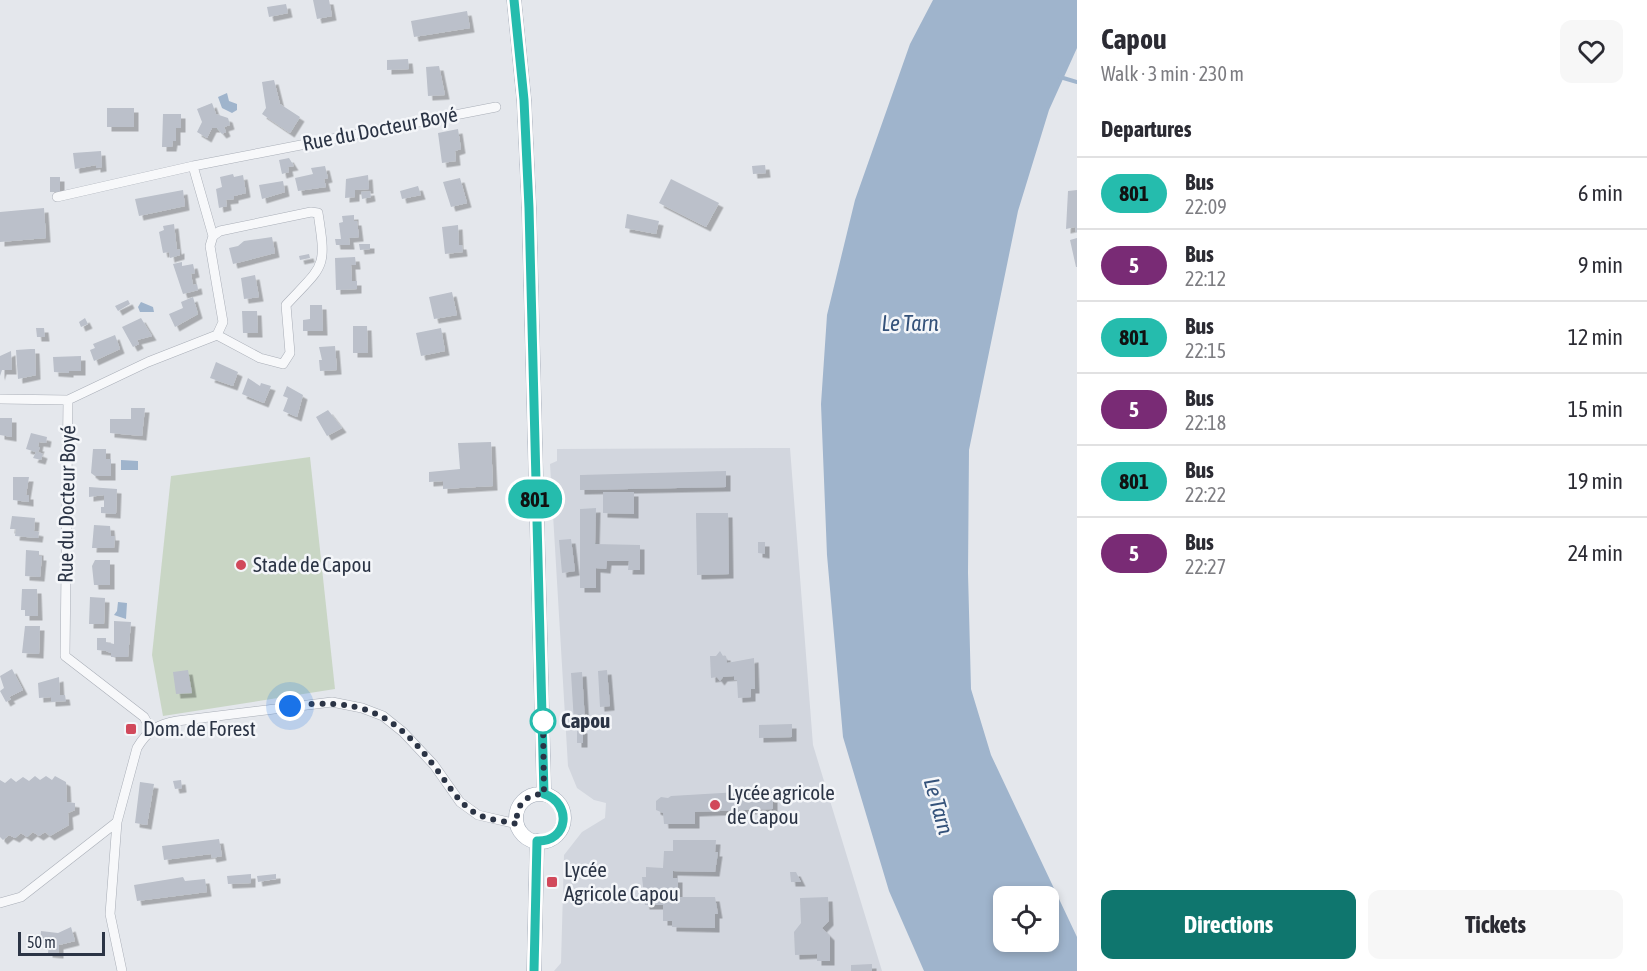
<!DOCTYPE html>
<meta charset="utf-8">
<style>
body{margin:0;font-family:"Asap Condensed",sans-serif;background:#f7f7f7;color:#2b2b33;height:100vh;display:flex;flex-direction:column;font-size:22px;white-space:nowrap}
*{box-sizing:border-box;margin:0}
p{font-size:20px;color:#7c7c81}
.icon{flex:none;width:33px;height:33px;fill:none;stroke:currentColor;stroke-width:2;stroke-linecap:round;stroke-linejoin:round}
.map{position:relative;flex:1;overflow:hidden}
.panel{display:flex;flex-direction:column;background:#fff;width:570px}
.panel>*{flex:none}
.badge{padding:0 12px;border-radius:20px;font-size:21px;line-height:39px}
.tools{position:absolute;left:993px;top:886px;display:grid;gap:12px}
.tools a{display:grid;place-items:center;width:66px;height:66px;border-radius:12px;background:#fff;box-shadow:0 3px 9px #0003;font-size:30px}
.scale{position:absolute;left:18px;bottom:15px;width:87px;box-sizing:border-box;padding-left:6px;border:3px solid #2b3445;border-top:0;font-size:16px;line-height:21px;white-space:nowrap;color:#2b3445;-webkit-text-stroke:4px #f4f6f9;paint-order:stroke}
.you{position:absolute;width:30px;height:30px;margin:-15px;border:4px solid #fff;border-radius:50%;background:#1a73e8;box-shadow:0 0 0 9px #1a73e833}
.map>.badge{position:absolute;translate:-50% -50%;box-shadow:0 0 0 3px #fff}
h2{padding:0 24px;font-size:22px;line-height:54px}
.round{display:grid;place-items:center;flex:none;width:63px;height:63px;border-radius:12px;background:#f7f7f7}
.overview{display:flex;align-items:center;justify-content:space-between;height:102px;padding:0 24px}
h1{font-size:28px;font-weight:700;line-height:45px}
.cta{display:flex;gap:12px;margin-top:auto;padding:12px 24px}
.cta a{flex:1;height:69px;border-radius:12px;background:#0f766e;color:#fff;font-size:24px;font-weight:700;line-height:69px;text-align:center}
.cta a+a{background:#f7f7f7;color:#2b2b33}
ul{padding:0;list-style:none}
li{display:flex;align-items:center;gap:18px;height:72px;padding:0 24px;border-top:2px solid #e1e1e2}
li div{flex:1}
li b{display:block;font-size:22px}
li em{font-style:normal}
li .badge{min-width:66px;font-weight:700;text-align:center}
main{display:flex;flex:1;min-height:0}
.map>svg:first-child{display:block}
.built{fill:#d2d6de}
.green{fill:#c9d6c5}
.water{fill:#9fb4cc;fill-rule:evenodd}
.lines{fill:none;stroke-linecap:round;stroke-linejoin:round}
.stream{stroke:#9fb4cc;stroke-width:4}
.building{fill:#bbc0ca;filter:url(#shadow)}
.street-casing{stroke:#a9aeb7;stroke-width:10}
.primary-casing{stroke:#a3abb8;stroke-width:15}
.street{stroke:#f7f8fa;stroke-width:9}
.primary{stroke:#fff;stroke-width:14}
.line-casing{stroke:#fff;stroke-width:14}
.line{stroke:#25bcad;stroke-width:9}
.walk{stroke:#2b3445;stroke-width:6;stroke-dasharray:0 10.8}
.poi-dot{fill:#d1495b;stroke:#f4f6f9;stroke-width:2}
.stop-dot{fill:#fff;stroke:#25bcad;stroke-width:3}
.labels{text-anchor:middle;stroke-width:5;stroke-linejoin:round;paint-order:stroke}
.street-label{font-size:21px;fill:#2b3445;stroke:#f4f6f9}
.poi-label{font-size:21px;fill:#2b3445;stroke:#f4f6f9;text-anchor:start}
.stop-label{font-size:21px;font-weight:bold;fill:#2b3445;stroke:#f4f6f9;text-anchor:start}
.water-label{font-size:22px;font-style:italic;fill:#34527a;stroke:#f4f6f9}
</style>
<main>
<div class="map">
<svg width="1077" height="971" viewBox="0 0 1077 971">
<defs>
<filter id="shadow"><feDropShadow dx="4.5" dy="4.5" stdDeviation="0" flood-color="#0004"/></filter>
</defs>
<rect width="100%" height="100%" fill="#e4e7ec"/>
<path class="built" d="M790,448L813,745L882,971H554L561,963L564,855L582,832L605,818L606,803L594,800L577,788L568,766L550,464L557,461V449Z"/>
<path class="green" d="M310,457L335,689L163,716L152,655L171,476Z"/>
<path class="water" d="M933,0H1077V48L1049,110L1018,211L969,450L968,573L971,689L991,755L1077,937V971H924L889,891L843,737L827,555L821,404L827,315L855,200L910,44ZM1004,897H1048V942H1004Z
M227,93L229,101L237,104V110L232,113L222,108L218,97Z
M141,302L153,307L154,312H140L138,307Z
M121,460L138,461V470H121Z
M118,602L127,603L126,619L114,615L117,611Z"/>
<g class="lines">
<path class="stream" d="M1060,77L1077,82"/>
</g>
<path class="building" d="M313,0H329L332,16L317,19Z
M286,4L288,13L269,17L267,7Z
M467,11L470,28L414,37L411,21Z
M408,59L409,69L387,70V60Z
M439,66L445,95L428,96L426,67Z
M274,80L280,104L300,117L290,133L262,114L266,108L262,82Z
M212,103L216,114L228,118L230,125L224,127L226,132L222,134L217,128H212L207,138L197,132L202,122L197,109Z
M107,108H134V127H107Z
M163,114H181V128H176V141H173L172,147H162Z
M458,129L461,149L455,151L456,161L442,163L438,133Z
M101,151L102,167L96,168V165L75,169L73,153Z
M289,158L294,166L288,167L289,172L282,174L279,160Z
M765,165L766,173L753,174L752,166Z
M325,166L328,178L324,179L326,187L298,191L295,178L313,174L311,168Z
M233,174L234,177L243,175L246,193L234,196V199L226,200L227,206L219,208L216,189L222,187L220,177Z
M368,175L369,189L355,190V197L345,198L346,179Z
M50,177H60V192H50Z
M460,178L467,203L451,207L443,182Z
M671,179L719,203L706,227L659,203Z
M283,181L285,192L262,199L259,185Z
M418,186L421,195L402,199L400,191Z
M183,190L185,206L139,216L135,199Z
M1077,190V232H1076L1075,227L1066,229L1068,191Z
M370,191L371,197L362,199L361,192Z
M44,208L46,238L0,242V212Z
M627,214L659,221L656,234L625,228Z
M354,215V221H357L359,237L349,238L350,245H336L335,239H341L339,223L343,222L342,216Z
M174,224L177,250L180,249V255L170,258L169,252L163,253L159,232L164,230L163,226Z
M458,225L459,245H462L463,252L445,254L442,227Z
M272,237L275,253L233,264L229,248L238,246L244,241Z
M1077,238V267H1076L1070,240Z
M359,244H370V249L360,250Z
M309,254L310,258L300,260L299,256Z
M355,257L356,265H351L352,281H357V289L336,290L335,258Z
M182,262V266L193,264L195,273L191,274L193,285L197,284L198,290L183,294L173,264Z
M255,275L259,297L244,299L241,278Z
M452,292L457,315L434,319L429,297Z
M193,297L198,314L175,327L169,314L183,308L181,302Z
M128,300L130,304L118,311L115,306Z
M310,305H322L323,331H303V320L310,319Z
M242,311H257L258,333H243Z
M85,318L88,324L81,327L79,322Z
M141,318L152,336L137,340L139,344L133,347L122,327Z
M353,326H367L368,353H353Z
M36,328H44L45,337H37Z
M441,328L445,351L421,356L416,333Z
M115,335L120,349L94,361L90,350L95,348L93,344Z
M335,346L337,370L320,371L319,360H322L319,347Z
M31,349H35L36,375L18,379L16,350Z
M11,351L12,370H2L0,376V356Z
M81,356V371H69V373L54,372L53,357Z
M216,362L238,372L233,386L210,378Z
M248,378L260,386L261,383L271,386L264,403L242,394Z
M287,386L303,395L297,417L283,411L288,398L283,396Z
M131,408H145L142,436L110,433V419H131Z
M328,410L342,428L327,436L316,417Z
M0,418H12V437L0,435Z
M31,433L47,437L46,443L39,442L38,447H40L38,452L43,454L41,460L33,458L36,452L26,449Z
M491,442L493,486L443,489V481L429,482V472L460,469L458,443Z
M93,449H106V459H111V476H95L91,473Z
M726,471V487L580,490V475Z
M13,477H29L26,495H29V502L13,500Z
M89,487L117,489L116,514L101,513V507H104V495L89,497Z
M603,492H634V514L603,513Z
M596,508L595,544L640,545V570H628L629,561H607L606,569L596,568V588H580V509Z
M696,513H728L729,574L697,575Z
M12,516L35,518L34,531L39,532L38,538L15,536L16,529H10Z
M94,525L110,526L111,536H115L114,548H92Z
M571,539L575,571L562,573L559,540Z
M758,542H765V554L758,553Z
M26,550L39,551V556H42L40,577L25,576Z
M95,560H110V585H94L92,566Z
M22,589H37L38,616H25V610H21Z
M90,597L105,598L104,624H89Z
M114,621L131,622L128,657H111V653L106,651L97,650V638H106V642L114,644Z
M25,626H40L39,654L22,653Z
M720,651L723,656H726L727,663L754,658L755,689H751V697L738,698L737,680H734V676L723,677L720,681L717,677L711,678L710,656H716Z
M12,669L23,690L9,697L11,699L6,702L0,691L4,688L0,676Z
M188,670L192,693L176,694L173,672Z
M607,670L610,706L600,707L598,671Z
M582,672L585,722L574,723L571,673Z
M59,677L60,695H65L66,701L51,702V697L39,698L38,683Z
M792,724V737L759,738V725Z
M577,729H583V743H577Z
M35,776L40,780L46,776L52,780L55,776L66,782L67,802L75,803V810L68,813L69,825L50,836L45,832L39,836L33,832L27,837L21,833L15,838L9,835L3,840L0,837V780L5,783L11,778L16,782L23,777L29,781Z
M181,780L182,788L175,789L173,781Z
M140,782L154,784L147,825L135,823Z
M773,790V809L695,812V824H664L663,813L656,810V801L661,797L668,798L671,796Z
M219,839L222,856L212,858L211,854L164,860L162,846Z
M673,840H716L715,852H718L715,872L673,871V878H678V893H673L672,897H715L718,914H715V928L672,927V921H663V905H645L642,877H646V867L663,868L664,851H673Z
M790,872H796L801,882H791Z
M251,874V883L228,884L227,876Z
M276,874V879L258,882L257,876Z
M183,877L185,881L205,879L207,892L137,901L134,885Z
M828,897L829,921L822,928L830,936V961H817V954L795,955L794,932L801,923L800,898Z
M71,927L75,941L59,945V954L48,953L49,945H40L41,931L58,933Z
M872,964V971H851V965Z"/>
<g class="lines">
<g class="street-casing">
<path id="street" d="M57,197L193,166L496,107
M213,236L220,231L311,212L318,213C327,270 324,264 286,305L290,353L283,364L260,358L217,335
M0,399L68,400
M151,730L144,717L65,656L68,400L148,362L217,335L223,322L210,246L213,236L193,166
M117,822L110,914L122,971
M0,903L21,897L117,822L137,748C147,731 158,724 177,721L332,702L362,708L383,716L403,732L434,765L460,802L478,815L517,824"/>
</g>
<g class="primary-casing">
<path id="primary" d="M514,0L524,100L529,208L544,794
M516 818a24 24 0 1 1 48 0a24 24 0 1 1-48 0Z
M534,971L537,841"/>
</g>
<use href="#street" class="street"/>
<use href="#primary" class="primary"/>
</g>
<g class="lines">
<g class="line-casing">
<path id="line" d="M514,0L524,100L529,208L544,794C572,803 569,842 537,841L534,971"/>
</g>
<use href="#line" class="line"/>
<path class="walk" d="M290,706C358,698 392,710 434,766C448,783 457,803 477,814C488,820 504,821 517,824C515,806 525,794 544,794L543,721"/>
</g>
<g class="poi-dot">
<circle cx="241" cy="565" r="6"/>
<rect x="125" y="723" width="12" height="12" rx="3"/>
<circle cx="715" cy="805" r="6"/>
<rect x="546" y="876" width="12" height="12" rx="3"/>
</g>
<circle class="stop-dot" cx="543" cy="721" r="12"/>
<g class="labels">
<g class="street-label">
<text transform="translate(380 129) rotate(-11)" y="7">Rue du Docteur Boyé</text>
<text transform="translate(67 504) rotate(-89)" y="7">Rue du Docteur Boyé</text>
</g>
<g class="poi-label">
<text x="253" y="572">Stade de Capou</text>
<text x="143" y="736">Dom. de Forest</text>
<text x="727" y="800">Lycée agricole<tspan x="727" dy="24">de Capou</tspan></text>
<text x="564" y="877">Lycée<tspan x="564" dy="24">Agricole Capou</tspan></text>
</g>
<g class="stop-label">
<text x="561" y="728">Capou</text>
</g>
<g class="water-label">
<text x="910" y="331">Le Tarn</text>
<text transform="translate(939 806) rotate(74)" y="8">Le Tarn</text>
</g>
</g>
</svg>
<div class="tools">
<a><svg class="icon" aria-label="locate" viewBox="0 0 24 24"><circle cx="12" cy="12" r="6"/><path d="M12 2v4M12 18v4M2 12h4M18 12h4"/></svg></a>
</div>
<div class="scale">50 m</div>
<div class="you" style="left:290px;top:706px"></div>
<b class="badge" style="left:535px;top:499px;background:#25bcad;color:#111">801</b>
</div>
<section class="panel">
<div class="overview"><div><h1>Capou</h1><p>Walk · 3 min · 230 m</p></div><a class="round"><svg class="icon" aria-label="heart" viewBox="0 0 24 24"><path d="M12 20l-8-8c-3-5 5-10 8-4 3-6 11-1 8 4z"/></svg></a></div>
<h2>Departures</h2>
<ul>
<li><span class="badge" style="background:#25bcad;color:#111">801</span><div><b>Bus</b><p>22:09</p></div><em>6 min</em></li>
<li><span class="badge" style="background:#792b75;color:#fff">5</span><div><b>Bus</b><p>22:12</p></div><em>9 min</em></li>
<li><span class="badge" style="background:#25bcad;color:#111">801</span><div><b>Bus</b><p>22:15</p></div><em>12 min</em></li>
<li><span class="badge" style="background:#792b75;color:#fff">5</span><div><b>Bus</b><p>22:18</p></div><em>15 min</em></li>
<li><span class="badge" style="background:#25bcad;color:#111">801</span><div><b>Bus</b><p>22:22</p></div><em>19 min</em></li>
<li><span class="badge" style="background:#792b75;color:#fff">5</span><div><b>Bus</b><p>22:27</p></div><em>24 min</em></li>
</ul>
<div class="cta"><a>Directions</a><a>Tickets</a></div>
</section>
</main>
